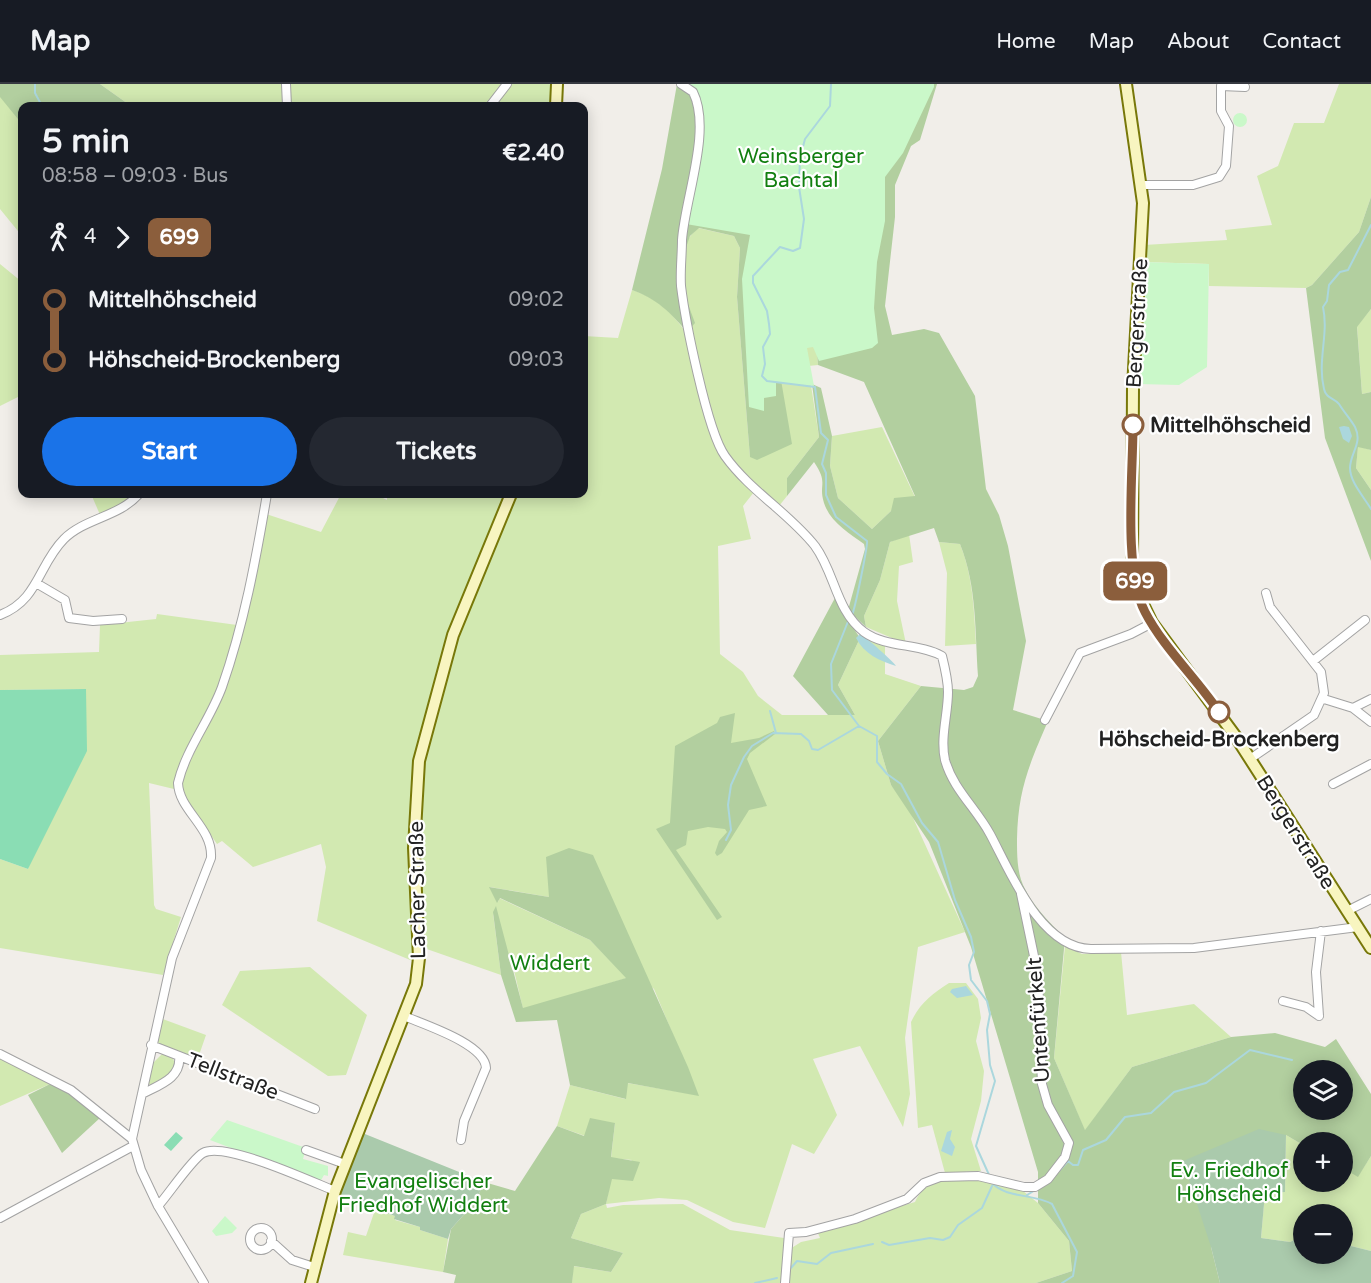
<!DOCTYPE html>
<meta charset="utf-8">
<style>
body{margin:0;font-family:"Varela Round",sans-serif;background:#242831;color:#f1f3f6;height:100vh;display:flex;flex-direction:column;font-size:22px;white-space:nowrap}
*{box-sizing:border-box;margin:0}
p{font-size:20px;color:#9ea1a6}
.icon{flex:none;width:33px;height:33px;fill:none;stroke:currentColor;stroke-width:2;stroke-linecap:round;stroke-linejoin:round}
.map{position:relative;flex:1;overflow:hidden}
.panel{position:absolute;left:18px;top:18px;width:570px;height:396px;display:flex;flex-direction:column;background:#171b24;border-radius:12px;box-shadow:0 3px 15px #0003}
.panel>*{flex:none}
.badge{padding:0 12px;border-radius:9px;font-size:21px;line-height:39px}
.tools{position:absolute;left:1293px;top:976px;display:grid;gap:12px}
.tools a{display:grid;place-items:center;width:60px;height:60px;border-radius:50%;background:#171b24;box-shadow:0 3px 15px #0003;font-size:30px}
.map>.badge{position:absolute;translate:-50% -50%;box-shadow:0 0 0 3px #fff}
.legs{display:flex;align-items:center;gap:9px;height:66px;padding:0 24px;font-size:20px}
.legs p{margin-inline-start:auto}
.headline{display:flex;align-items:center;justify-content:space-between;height:102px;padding:0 24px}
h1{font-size:33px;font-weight:700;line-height:45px}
.button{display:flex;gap:12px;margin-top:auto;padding:12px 24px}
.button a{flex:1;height:69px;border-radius:36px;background:#1a73e8;color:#fff;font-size:24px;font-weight:700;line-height:69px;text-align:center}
.button a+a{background:#242831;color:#f1f3f6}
ul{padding:0 24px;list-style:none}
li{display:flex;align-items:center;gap:21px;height:60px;font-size:22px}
li i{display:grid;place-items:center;width:9px;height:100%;margin:0 8px;background:currentColor}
li i::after{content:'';width:15px;height:15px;margin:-8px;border:4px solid;border-radius:50%;background:#171b24}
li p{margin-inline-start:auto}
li:first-child i{background:linear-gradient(#0000 50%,currentColor 0)}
li:last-child i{background:linear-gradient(currentColor 50%,#0000 0)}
header{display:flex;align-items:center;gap:36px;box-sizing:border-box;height:84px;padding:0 30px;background:#171b24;border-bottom:2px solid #363941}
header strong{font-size:28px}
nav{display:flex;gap:33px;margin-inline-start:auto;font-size:21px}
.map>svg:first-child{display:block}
.grass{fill:#d2e9b1}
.forest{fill:#b2cf9f;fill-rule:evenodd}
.cemetery{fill:#aacaac}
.park{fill:#caf8c9}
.pitch{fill:#8addb4}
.water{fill:#abd7dd}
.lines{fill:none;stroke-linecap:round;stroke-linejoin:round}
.stream{stroke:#abd7dd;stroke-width:2}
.street-casing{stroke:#a3a3a3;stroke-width:10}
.secondary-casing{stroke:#787809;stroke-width:14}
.street{stroke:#fff;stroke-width:8}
.secondary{stroke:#f8f5c0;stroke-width:10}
.line-1-casing{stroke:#fff;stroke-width:14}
.line-1{stroke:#8b5e3c;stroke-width:9}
.stop-1-dot{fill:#fff;stroke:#8b5e3c;stroke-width:3}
.labels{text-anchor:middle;stroke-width:4.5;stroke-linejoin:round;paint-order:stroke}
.park-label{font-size:21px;fill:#127f10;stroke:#fff}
.street-label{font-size:21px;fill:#222;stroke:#fff}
.stop-label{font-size:21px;font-weight:bold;fill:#222;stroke:#fff;text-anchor:start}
</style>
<header>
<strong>Map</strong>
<nav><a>Home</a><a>Map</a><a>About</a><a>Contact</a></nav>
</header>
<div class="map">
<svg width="1371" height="1199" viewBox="0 0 1371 1199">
<rect width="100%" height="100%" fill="#f1eee9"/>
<path class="grass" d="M100,0H284V22H131Z
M288,0H504L487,22H289Z
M512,0H551L553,3V22H494Z
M1339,0H1371V113L1359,148L1312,201L1306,204L1209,202V180L1143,178L1144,161L1227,156L1225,146L1272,141L1257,92L1278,82L1294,39H1324Z
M0,12L22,39V152L0,125Z
M698,144L734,152L740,164L737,213L750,373L780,284L812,203L818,281L808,282L819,353L787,394V412L779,422L758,403L743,422L751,455L718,462L720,570L743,588L758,612L782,631H855L838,601L860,554L885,561V590L921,602L878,657L891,701L908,723L965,848L918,863L905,954L910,1010L903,1043L860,962L813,975L837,1031L814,1070L792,1060L765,1144L733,1138L687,1116L659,1114L606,1120L607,1124L623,1121L683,1120L730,1146L784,1154L786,1164L783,1199H572L573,1182L611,1188L623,1169L571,1154L581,1130L606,1120L611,1095L632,1076L611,1074L615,1039L585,1052L557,1042L570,1001L625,1015L627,999L698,1011L654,905L549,813L490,803L498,818L499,814L590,856L627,894L523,925L513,882L493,829L501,891L421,863L419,690L456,553L514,410H584V252L618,254L632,206C657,214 670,227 686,248C681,214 668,170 698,144Z
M0,180L22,198V311L0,322Z
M1371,225V308L1362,310L1357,242Z
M882,343L915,413L891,427L872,445L838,414L830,382L832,352Z
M1358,362L1371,366V406L1356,384Z
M91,410H137L101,433Z
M341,410H375L387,416V410H508L450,550L413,690L415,878L317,837L326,783L321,760L253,783L222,757L217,760L180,706L182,693L218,622L266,430L321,448Z
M909,450L913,478L899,482L897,517L906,560L866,543L864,532L880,496L890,458Z
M939,458L960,460C973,492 974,526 976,560L945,562L947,489Z
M157,530L237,541L217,608L180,686L174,705L149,699L154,821L156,825L181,833L163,891L0,864V775L28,785L86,605L0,606V571L99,568L100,541L156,535Z
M1065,862L1082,870L1121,868L1127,931L1194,920L1231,953L1132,983L1085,1047L1054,974Z
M310,883L367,931L346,991L328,992L222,921L240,887Z
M949,899H966L978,915L981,934L976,957L984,987L981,1017L971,1055L981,1087L945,1089L932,1041L918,1044L911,938C920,919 932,910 949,899Z
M160,934L206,951L198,974L153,958Z
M162,970L172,973L176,981L172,989L150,1001L148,998L153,979Z
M0,974L50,1000L0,1022Z
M1286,1051L1303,1061L1304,1098H1342L1343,1084L1358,1092L1371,1072V1167L1343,1160L1342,1131H1304L1303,1152L1290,1158L1261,1154L1265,1108H1285Z
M957,1094L988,1097L1023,1107L1038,1119L1069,1157L1072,1187L1036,1199H787L790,1165L801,1158L820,1154L817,1147L915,1118C924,1099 937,1096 957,1094Z
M375,1126L395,1132V1136L420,1143V1146L448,1155L443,1188L343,1171L348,1148L366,1152Z"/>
<path class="forest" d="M0,0H100L131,22H22V40L0,13Z
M677,0H937L920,56L911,62L895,101V133L885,222L892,251L924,245L939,249L975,312L986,405L999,431L1008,462L1026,557L1013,626L1048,637C1029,681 1018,706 1017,755C1017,770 1017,787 1023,801C1032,821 1049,838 1065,854L1054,974L1085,1046L1132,983L1231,953L1275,949L1325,963L1336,955L1371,1010V1072L1358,1093L1343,1084L1342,1059L1303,1061L1286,1051L1211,1163L1220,1199H1036L1072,1187L1069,1157L1038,1119V1088L971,863L929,758L891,701L878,657L921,602L964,606L973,603L978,592C975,548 977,502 960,460L939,458L934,444L890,458L880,496L864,532L866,543L848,526L865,465L864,460C849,449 830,438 824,419C818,400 829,400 814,378L787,412V394L819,353L812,300L821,304L832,352L830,382L838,414L872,445L891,427L894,414L915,412L864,298L818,281L812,203H765L792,360L757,376L750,373L737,213L740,164L734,152L699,144L690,152L677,190L695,239L687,248C670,228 657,215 632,206L662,85ZM1304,987H1342V1026H1304Z
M1371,113V225L1357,243L1362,310L1371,308V366L1358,363L1356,384L1371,406V477L1325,354L1306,204L1312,201L1359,148Z
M836,512L846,533L860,554L838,601L855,631H828L793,592Z
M735,629L731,659L759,654L774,647L775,650L750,669L747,675L767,722L749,726L722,769L717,772L715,769L719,757L727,748L725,745L708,743L688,747L686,761L676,766L722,833L717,836L656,745L670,739L675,662L717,639L720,633Z
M569,764L593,771L688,983L699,1012L628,999L626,1015L570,1001L557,936L516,938L501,891L493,828L496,822L523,924L626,894L590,856L500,814L497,819L489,803L549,813L546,773Z
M50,1000L66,1006L101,1033L62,1069L28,1011Z
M590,1034L615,1039L611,1073L640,1078L633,1097L612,1095L606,1120L581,1130L571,1154L623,1169L611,1188L574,1182L572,1199H454L456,1191L443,1188L451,1145L476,1117L484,1098L515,1107L557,1042L584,1052Z"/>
<path class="cemetery" d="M1259,1045L1286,1051L1285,1108L1265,1109L1261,1154L1290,1158L1303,1152L1304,1170H1342L1343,1160L1371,1167V1199H1220L1211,1163L1183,1077Z
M360,1048L484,1098L476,1117L451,1145L448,1155L420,1146V1143L394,1135L395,1132L336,1112Z"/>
<path class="park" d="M687,0H934V3L903,69L885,93V137L877,178L874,224L878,259L872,264L819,277L813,263L807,264L814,302L776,298V312L764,314V327L749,323L742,195L750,151L686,140L700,30Z
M1233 36a7 7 0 1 1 14 0a7 7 0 1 1-14 0Z
M1143,178L1209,180L1207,283L1179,301L1137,300Z
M227,1036L306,1064L303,1075L328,1082V1092L324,1091L320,1098L210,1056Z
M225,1132L237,1144L232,1149L216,1152L212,1147Z"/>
<path class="pitch" d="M86,605L87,667L28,785L0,775V606Z
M176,1048L183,1054L171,1067L164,1061Z"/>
<path class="water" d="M1344,342L1349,343L1352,352L1349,359L1343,355L1339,343Z
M860,550C867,554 893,577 896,582C880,577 864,570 856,554Z
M966,902L973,911L957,914L950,908L952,905Z
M952,1046L950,1055L955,1063L952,1072L941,1067L947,1048Z"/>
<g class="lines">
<path class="stream" d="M35,0V9L42,22
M831,0L830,22L805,55L800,74L799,103L804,135L800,164L793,167L780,163L753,192V199L767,227L769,240L770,250L763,263L765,280L762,292L767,297L815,303L821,349L828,356L822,380L826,389V411L836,433L867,457C868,461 855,525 852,531
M1371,141L1348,186L1340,188L1329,201L1327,217L1323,223C1329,250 1317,277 1324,305C1326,315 1335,314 1339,320C1344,328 1351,336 1355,343C1363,359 1350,369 1350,384C1350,398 1364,413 1371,425
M849,535L831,580L832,606L859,642L877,652V678L887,690L901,700L922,739L938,758L955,816L971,853L974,868L969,881L971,896L987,917L990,930L987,946L990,981L995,997L976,1062L990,1093
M770,627L776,649
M726,756L731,746L728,721L731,701L744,673L752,662L773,649L801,650L809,657L812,665L818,666L859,642
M1058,1088L1068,1077L1073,1081H1078L1083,1066L1106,1056L1125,1033L1151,1029L1174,1008L1206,999L1250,966L1292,976
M992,1099C1008,1115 1032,1109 1052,1120L1077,1168L1073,1192L1062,1199
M1027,1111L1037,1105
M882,1158L889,1161L930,1154L943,1156L950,1153L958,1141L982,1124L992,1102
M790,1185L797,1177L817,1180L831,1169L873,1160
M755,1199L777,1194"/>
<g class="street-casing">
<path id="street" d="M286,0L287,22
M681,0L693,8C712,46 685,114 682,156C682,171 680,187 681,202C685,235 707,347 725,372C750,407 789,429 815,462C835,489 836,527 864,548C886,564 919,559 942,572C945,584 948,596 948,608C948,630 940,654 945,676C953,705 976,724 990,750C1010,787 1040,864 1091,865L1194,864L1358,843
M490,22L507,0
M1141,101H1193L1219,93L1226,82L1229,42L1221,27V2L1245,3
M36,499L65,516L69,534L93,537L122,535
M0,531C39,516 38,481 64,455C85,434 119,433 139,410
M1313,577L1365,536
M1324,615L1353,624L1371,638
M1353,624L1371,615
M1045,636L1080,569L1131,550L1152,539
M1250,675L1314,631L1324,609L1321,588L1270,523L1266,509
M1333,700L1371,680
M1347,827L1371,815
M1283,917L1306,923L1319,932
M404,932C425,941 485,960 486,984L464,1037L461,1056
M1319,932L1316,888L1321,847
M151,961L315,1025
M0,970L71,1006L132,1055
M142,1010C159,1001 182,994 179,972
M306,1066L345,1080
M158,1122C168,1111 192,1075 203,1069C224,1057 310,1097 335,1107
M0,1134L133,1062
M250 1155a11 11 0 1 1 22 0a11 11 0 1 1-22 0Z
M271,1157L292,1176L314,1183
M204,1199L158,1122L141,1086L132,1055L172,874L211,774C213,743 179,727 178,699C186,665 210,636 222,603C244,540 256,475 267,410
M785,1199L789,1149L806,1148L855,1135L907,1115L924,1099L940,1093L978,1092L1024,1103H1035L1048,1095L1065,1073L1069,1059L1048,1021L1042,1000L1038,891L1021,810"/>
</g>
<g class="secondary-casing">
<path id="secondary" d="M1126,0L1143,119L1133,304L1132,479L1139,512L1152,539L1236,653L1371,864
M556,22L557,0
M311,1199L335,1107L416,900L419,874L414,764L419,677L453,551L511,410"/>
</g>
<use href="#street" class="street"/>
<use href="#secondary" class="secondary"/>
</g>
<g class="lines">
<g class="line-1-casing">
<path id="line-1" d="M1133,341C1133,391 1123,486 1145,528C1163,563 1197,595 1219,628"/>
</g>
<use href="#line-1" class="line-1"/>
</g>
<g class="stop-1-dot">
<circle cx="1133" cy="341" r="10"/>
<circle cx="1219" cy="628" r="10"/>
</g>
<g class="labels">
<g class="park-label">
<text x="801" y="79">Weinsberger<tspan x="801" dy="24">Bachtal</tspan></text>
<text x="550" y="886">Widdert</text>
<text x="1229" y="1093">Ev. Friedhof<tspan x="1229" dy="24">Höhscheid</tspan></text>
<text x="423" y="1104">Evangelischer<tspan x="423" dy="24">Friedhof Widdert</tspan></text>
</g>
<g class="street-label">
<text transform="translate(1137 239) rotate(-87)" y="7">Bergerstraße</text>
<text transform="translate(1296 748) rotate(58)" y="7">Bergerstraße</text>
<text transform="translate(417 806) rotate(-91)" y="7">Lacher Straße</text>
<text transform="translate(1038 936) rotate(-94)" y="7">Untenfürkelt</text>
<text transform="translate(233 992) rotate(21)" y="7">Tellstraße</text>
</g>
<g class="stop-label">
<text x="1150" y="348">Mittelhöhscheid</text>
<text x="1219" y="662" text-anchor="middle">Höhscheid-Brockenberg</text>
</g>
</g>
</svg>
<div class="tools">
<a><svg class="icon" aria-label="layers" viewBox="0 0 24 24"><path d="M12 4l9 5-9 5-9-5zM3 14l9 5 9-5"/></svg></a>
<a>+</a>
<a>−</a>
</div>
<b class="badge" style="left:1135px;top:497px;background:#8b5e3c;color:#fff">699</b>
<section class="panel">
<div class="headline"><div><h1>5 min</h1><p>08:58 – 09:03 · Bus</p></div><b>€2.40</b></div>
<div class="legs"><svg class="icon" aria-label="walk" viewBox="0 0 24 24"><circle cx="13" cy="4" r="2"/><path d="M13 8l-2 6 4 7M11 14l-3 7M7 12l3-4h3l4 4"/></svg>4<svg class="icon" aria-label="forward" viewBox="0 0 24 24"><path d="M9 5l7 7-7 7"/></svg><b class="badge" style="background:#8b5e3c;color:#fff">699</b></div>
<ul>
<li><i style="color:#8b5e3c"></i><b>Mittelhöhscheid</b><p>09:02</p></li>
<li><i style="color:#8b5e3c"></i><b>Höhscheid-Brockenberg</b><p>09:03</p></li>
</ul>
<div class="button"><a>Start</a><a>Tickets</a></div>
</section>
</div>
